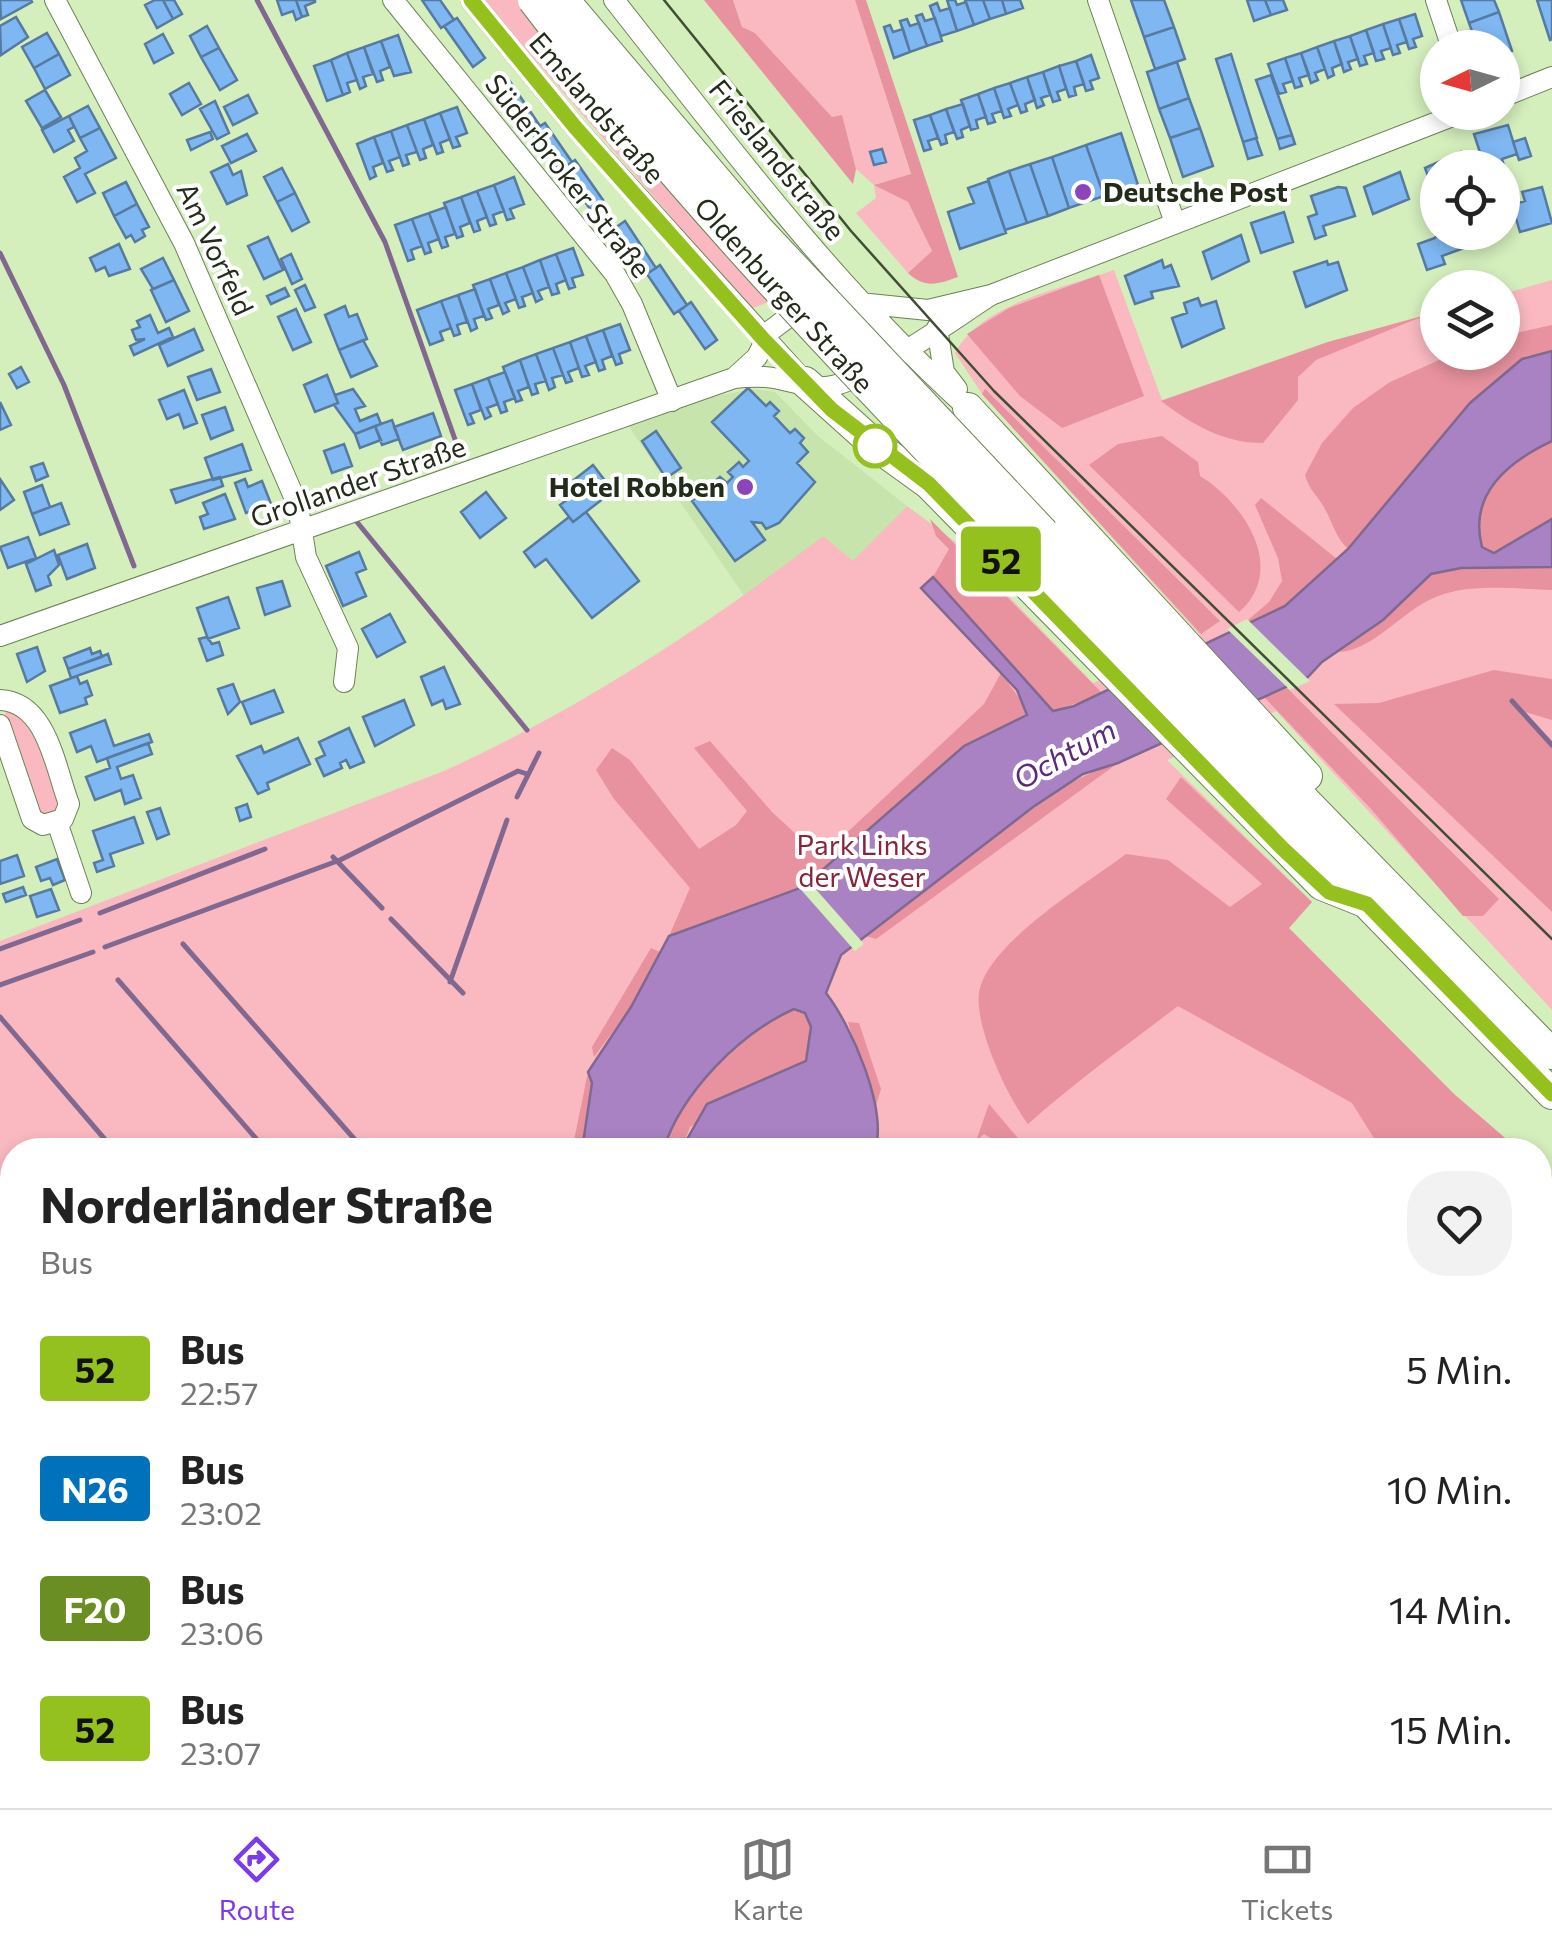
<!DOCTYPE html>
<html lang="de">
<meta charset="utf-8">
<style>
body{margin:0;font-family:Commissioner,sans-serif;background:#f2f2f2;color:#222;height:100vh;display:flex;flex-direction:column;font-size:38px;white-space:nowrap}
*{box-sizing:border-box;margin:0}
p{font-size:32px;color:#767676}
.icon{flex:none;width:55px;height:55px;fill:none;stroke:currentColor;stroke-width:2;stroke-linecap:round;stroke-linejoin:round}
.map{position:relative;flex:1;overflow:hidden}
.side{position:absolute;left:0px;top:1138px;width:1552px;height:672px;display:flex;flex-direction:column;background:#fff;border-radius:40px 40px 0 0;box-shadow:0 5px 15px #0003}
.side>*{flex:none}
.badge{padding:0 20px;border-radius:8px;font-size:35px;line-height:65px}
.needle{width:65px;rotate:265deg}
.controls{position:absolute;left:1420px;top:30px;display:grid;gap:20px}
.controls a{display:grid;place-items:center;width:100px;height:100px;border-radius:50%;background:#fff;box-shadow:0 5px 15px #0003;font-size:50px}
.map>.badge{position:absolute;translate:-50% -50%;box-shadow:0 0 0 5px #fff}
.round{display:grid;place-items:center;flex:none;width:105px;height:105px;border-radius:40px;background:#f2f2f2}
.head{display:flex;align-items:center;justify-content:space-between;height:170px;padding:0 40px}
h1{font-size:48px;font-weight:700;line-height:75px}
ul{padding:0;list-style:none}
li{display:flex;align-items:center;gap:30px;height:120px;padding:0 40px}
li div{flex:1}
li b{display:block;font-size:38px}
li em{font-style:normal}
li .badge{min-width:110px;font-weight:700;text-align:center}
.dock{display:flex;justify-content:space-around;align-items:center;height:140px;border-top:2px solid #e0e0e0;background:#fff;font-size:28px;color:#767676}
.dock a{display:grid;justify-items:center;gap:5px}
.dock .current{color:#7c3aed}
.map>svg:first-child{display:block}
.built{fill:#c7e4ac}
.green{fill:#fab9c1}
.forest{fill:#e7929e}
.water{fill:#a882c3;stroke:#806890;stroke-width:2.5}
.pier{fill:#d4eebc}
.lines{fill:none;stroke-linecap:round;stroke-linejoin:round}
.stream{stroke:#806890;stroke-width:5}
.building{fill:#7fb7f2;stroke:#567aa0;stroke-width:2.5}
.minor-casing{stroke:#6c8356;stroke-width:22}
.highway-casing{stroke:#6c8356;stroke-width:32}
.minor{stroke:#fff;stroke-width:20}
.highway{stroke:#fff;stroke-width:30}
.tram{stroke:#414d35;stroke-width:2.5}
.highway-bridge-casing{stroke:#6c8356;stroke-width:32;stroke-linecap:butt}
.highway-bridge{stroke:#fff;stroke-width:30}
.line-casing{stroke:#fff;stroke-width:22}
.line{stroke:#95c11f;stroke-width:15}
.poi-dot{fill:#8c45b8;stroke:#fff;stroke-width:4}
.stop-dot{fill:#fff;stroke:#95c11f;stroke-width:5}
.labels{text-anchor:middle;stroke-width:8;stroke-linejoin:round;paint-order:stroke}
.street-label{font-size:28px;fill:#232c19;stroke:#fff}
.poi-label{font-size:28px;font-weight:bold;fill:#232c19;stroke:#fff;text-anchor:start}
.park-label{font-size:28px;fill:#87253d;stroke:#fff}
.water-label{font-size:30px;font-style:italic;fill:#5c2b7a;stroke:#fff}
</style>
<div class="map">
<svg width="1552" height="1808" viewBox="0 0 1552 1808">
<rect width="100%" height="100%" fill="#d4eebc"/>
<path class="built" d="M752,389L775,392L818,436L907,506L853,562L823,536L745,597L629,427L712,397Z"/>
<path class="green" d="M483,0H517L683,208L773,300L751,309Z
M733,0H855L911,175L876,184L908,202L932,251L908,273L856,213L876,198L874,185L856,169L842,116L832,117L755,33L742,27Z
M1114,270L1162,400L1328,342L1437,312L1438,352H1502L1503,294L1552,280V1010L1276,711L1167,760L1312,902L1289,928L1454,1094L1519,1150H12V1798H1540V1165L1552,1174V1808H0V941L444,771C578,710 707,626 823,536L853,561L907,506L957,543L1093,683L1200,635L982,394L955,353C981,303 1064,288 1114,270Z
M15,707L37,733L63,800L52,814L36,812L4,718L6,710Z"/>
<path class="forest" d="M704,0H733L742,27L755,33L832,117L842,115L856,169L853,184Z
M855,0H866L958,277C938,284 925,289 908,273L932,251L908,202L874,185L911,174Z
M1099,275L1144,396L1062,428L1020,396L967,334L1009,308Z
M1426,315L1316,360L1298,377V400L1263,443C1223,443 1193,425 1161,401L1328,342Z
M1552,325V351L1522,359L1470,403L1348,549C1333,534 1333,521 1322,504C1315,493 1309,489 1305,475L1322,443L1353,408L1390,382L1455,353L1502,352L1503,336Z
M985,389L1220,621L1201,634L982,394Z
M1162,436L1198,462L1200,476C1244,503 1288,569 1239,612L1089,465L1118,444Z
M1552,441V519L1494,553L1482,547C1468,494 1507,462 1552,441Z
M1261,498L1337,559L1285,606L1251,623L1248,620L1269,602L1282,581L1278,558L1255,505Z
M930,519L1103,694L1053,711L933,577L949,549L936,536Z
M1552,567V590C1516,589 1469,583 1436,597C1402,610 1372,653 1336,652L1383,620L1431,574L1461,568Z
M1494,670L1552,679V720L1521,711L1552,745V912L1334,704L1379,703Z
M1001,673L1027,709L1023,720L964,746L803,887L669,936L690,888L614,799L596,770L612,748L630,760L699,849L736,825L747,811L694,748L710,741L772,812L821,857L984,704Z
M1286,687L1499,899L1483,916H1463L1371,809L1264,697Z
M1118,763L876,939L866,936C938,880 1032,789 1118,763Z
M1181,777L1312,902L1289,928L1454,1094L1519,1150H1388L1377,1143L1352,1103L1178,1006C1127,1045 1075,1082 1028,1124C1008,1098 971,1021 980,988C993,940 1086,884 1126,854L1168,860L1230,907L1262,884L1166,799Z
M651,948L660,952L631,1007L594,1057L592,1047Z
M794,1009L805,1013L811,1027L806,1061L690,1127L681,1150H663C682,1092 739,1034 794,1009Z
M848,1022L859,1023L881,1089L874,1112Z
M588,1072L592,1083L582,1150H572Z
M989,1104L1028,1150H1010L984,1134L976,1141Z
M1540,1165L1552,1174V1254L1540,1253Z"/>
<path class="water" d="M1552,351V441C1507,462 1468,494 1482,547L1494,553L1552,519V567L1461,568L1431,574L1383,620L1322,662L1308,677L1118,763L1083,774L1033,807L841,955L826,993C851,1025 888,1109 875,1150H681L707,1104L806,1061L811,1027L805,1013L794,1009C739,1034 682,1092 663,1150H582L592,1083L588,1072L631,1007L669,936L803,887L964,746L1027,715L1017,690L921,588L933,577L1053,711L1074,706L1285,606L1348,549L1470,403L1522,359Z
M0,1736H12V1798H119L68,1808H0Z
M390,1798H566L565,1808H396Z"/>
<path class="pier" d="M1247,619L1251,623L1310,681L1290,690L1227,629Z
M806,878L864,944L855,951L796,884Z"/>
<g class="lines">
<path class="stream" d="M257,0L385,242L457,445
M0,253L64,385L134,566
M357,522L527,730
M1512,701L1552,745
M517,797L539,753
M333,857L382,908
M100,913L265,849
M391,919L463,993
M183,944L364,1150
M105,947L340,860L518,771L527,774
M0,949L80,920
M118,980L266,1150
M450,982L507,820
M0,985L93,952
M0,1017L114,1150
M0,1292L12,1284
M1540,1363L1552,1352
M693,1798L697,1808
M937,1798L946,1808
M1171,1798L1180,1808
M1050,1808L1064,1798"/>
</g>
<path class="building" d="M0,0H31L32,2L1,19Z
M155,0H163L173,19L157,28L145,5Z
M163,0H174L182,14L173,19Z
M277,0H296L302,17L296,20L293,11L282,15Z
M296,0H315V2L305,6L308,15L302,17Z
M422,0H440L454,20L441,28Z
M947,0H955L957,5L966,2L974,25L957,31Z
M965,0H983L990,19L974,25Z
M983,0H1002L1006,14L990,19Z
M1002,0H1020L1023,8L1006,14Z
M1131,0H1164L1174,27L1144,37Z
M1247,0H1265L1271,15L1254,21Z
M1265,0H1283L1287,10L1271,15Z
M1461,0H1494L1499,12L1469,23Z
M1537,0H1552V39L1550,40Z
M937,3L940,11L950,8L957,31L941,36L930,6Z
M1499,12L1512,51L1502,54V48H1478L1469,23Z
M922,14L925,21L935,18L942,41L927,46L916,16Z
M1415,14L1422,36L1413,39L1416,47L1409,49L1399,19Z
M16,17L28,37L1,55L0,26Z
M457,18L485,58L473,67L444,26Z
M907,19L910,26L919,23L927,46L910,52L900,21Z
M1399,19L1407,42L1397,45L1400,53L1393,55L1383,24Z
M1383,24L1391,48L1381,51L1384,59L1376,61L1366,30Z
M890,25L893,32L903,29L910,52L894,58L884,27Z
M207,26L219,48L201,57L190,36Z
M1174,27L1185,59L1155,69L1144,37Z
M1366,30L1374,53L1364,56L1367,64L1360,66L1350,36Z
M47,33L59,54L34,68L22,47Z
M163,34L173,53L154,63L145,44Z
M398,35L411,72L394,76L381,41Z
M1350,36L1358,59L1348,62L1351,69L1344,72L1334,41Z
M381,41L390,67L380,71L383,80L377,82L364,47Z
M1334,41L1342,64L1332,68L1334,75L1328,78L1317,47Z
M364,47L373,74L363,77L366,86L360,89L347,53Z
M1317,47L1325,69L1315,73L1318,80L1311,83L1301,53Z
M219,48L237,80L220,90L201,57Z
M347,53L357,80L347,83L350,92L343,95L331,60Z
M1301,53L1309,75L1299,78L1302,86L1295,88L1285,58Z
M59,54L70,75L45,89L34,68Z
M1231,54L1257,138L1243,142L1216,59Z
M1091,55L1099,78L1090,81L1093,89L1086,91L1076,61Z
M1285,58L1293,81L1283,84L1286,92L1279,94L1268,64Z
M331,60L343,95L327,101L314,66Z
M1076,61L1084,84L1074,87L1076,95L1069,97L1059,66Z
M1177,62L1189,98L1159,109L1147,72Z
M1059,66L1066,89L1057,92L1060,100L1053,102L1043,72Z
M1043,72L1050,95L1041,98L1044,105L1037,108L1027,77Z
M1271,75L1292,135L1277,139L1256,80Z
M1027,77L1035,100L1025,104L1027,111L1021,113L1010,83Z
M509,80L540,126L528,134L496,89Z
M189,83L201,104L182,115L170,94Z
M1010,83L1018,105L1008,109L1011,116L1004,118L994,88Z
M994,88L1002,111L992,114L995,122L988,124L978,94Z
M45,90L61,117L42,128L26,101Z
M978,94L986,117L976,120L978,128L971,130L961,100Z
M248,95L257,113L233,125L224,107Z
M1189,98L1200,128L1170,138L1159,109Z
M215,101L229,133L217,139L200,109Z
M963,104L970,126L961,130L963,137L957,139L946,109Z
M88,106L100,128L80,138L69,116Z
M457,107L467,133L456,137L460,146L453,148L440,113Z
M946,109L954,132L945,135L947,143L941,145L930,115Z
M440,113L450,139L440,143L443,152L437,154L424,119Z
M930,115L938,138L928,141L931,149L924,151L914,120Z
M69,116L74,127L68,130L74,141L54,152L42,130Z
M424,119L433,145L423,149L426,158L420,160L407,125Z
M545,123L572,162L559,171L531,132Z
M407,125L417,152L406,155L409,164L403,166L391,131Z
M1508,125L1517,154L1502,159L1504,166L1485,168L1474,134Z
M100,128L116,158L85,174L95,193L77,202L64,177L80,168L75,158L87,151L80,138Z
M1200,128L1213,166L1183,177L1170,138Z
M391,131L400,157L389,161L393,170L387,172L374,137Z
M210,132L213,139L191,150L187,140Z
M1121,133L1138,185L1104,196L1086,145Z
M247,134L256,151L231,163L222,146Z
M1292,135L1295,144L1280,149L1277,139Z
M374,137L383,163L373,167L376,176L370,179L357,144Z
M1256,138L1262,155L1248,159L1243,142Z
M1525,138L1531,156L1519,160L1513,142Z
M1086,145L1104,196L1069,208L1052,157Z
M882,149L886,162L874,165L870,152Z
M1461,152L1466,168H1438L1435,195L1425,168Z
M1052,157L1069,208L1048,216L1030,164Z
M575,160L603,200L590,209L562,169Z
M228,164L233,175L241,171L247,195L227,204L211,172Z
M1030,164L1048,216L1027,223L1009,171Z
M282,168L295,193L277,202L264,177Z
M1009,171L1027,223L1005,230L988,179Z
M1400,172L1409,199L1373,214L1364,187Z
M514,177L524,204L510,209L514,218L507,220L494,185Z
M988,181L1006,233L960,249L948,212L974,203L968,188Z
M126,182L137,204L114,216L103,193Z
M494,185L504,211L493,215L496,224L490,226L477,191Z
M1338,187L1346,188L1355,216L1323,226L1326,235L1315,239L1308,217L1317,214L1311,196Z
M1542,187L1552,223L1520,232L1512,205L1525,201L1522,192Z
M477,191L487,217L477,221L480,230L474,232L461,197Z
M295,193L309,222L292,231L277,202Z
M461,197L470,223L460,227L463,236L457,238L444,203Z
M137,204L149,227L142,230L145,236L135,242L131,235L126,238L114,216Z
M446,207L455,234L445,237L448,246L442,248L429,213Z
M1284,212L1293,242L1261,253L1251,223Z
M429,213L439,239L428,243L431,252L425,254L412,219Z
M412,219L422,246L411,250L414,259L408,261L395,225Z
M625,221L656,268L643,276L612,230Z
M1459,232L1464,248L1442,256L1445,264L1427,270L1418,244L1435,238L1438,232Z
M1241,235L1249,261L1212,279L1203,252Z
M268,237L283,270L264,279L248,246Z
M119,244L130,269L109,276L105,267L96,271L90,258Z
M573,248L583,275L572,278L575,287L569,289L556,254Z
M291,254L302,279L292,284L281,259Z
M556,254L566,280L556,284L559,293L552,295L540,260Z
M163,258L174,280L153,289L141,269Z
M540,260L549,287L538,291L542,299L536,302L523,267Z
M1162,260L1164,268L1171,265L1179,286L1151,292L1153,298L1135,304L1125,276Z
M1327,261L1328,265L1338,262L1347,290L1306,307L1294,272Z
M660,265L687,305L674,314L647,274Z
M523,267L533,293L522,297L525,306L519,308L506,273Z
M506,273L516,299L505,303L509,311L503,314L490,279Z
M490,279L499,305L488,309L492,318L486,320L473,285Z
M174,280L189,311L166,322L151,290Z
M305,285L315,307L305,311L295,290Z
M285,288L289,296L271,304L267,296Z
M475,289L484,316L474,319L477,328L471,331L458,295Z
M458,295L467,322L457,325L460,334L454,336L441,301Z
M1198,298L1201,306L1216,301L1224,328L1182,347L1172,318L1187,313L1184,303Z
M441,301L451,328L440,332L443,340L430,345L417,310Z
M691,302L717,340L705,349L679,311Z
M345,306L349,317L357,314L367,339L339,350L325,315Z
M296,309L311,342L293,350L278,317Z
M150,315L158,333L169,328L173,337L134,355L130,346L145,339L136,340L132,330L140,327L137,321Z
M620,324L630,350L619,354L622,363L616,365L603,330Z
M194,329L203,350L168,366L159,345Z
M603,330L612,356L602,360L605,369L599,371L586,336Z
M586,336L596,362L585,366L589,375L582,377L570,342Z
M363,340L377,366L351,377L339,350Z
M570,342L579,368L568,372L572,381L566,383L553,348Z
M553,348L563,375L552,378L555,387L549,390L536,354Z
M536,354L546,381L535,384L538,393L532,395L520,360Z
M520,360L529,387L518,391L522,400L516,402L503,367Z
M21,367L29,382L17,388L9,374Z
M211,369L220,392L197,400L188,377Z
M505,372L515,398L504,402L507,411L501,413L488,378Z
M327,375L338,403L315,412L304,385Z
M488,378L498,404L487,408L491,416L485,419L472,384Z
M472,384L481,410L470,414L474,423L468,425L455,390Z
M748,388L766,406L770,402L779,411L774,416L790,433L795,429L804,438L800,443L808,452L797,463L815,482L779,523L766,529L762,523L752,522L765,540L735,561L692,501L720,477L727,483L733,477L728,472L739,462L743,467L749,461L712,422Z
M353,389L365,406L355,409L360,421L377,414L381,424L355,434L334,405L338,403L335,395Z
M184,390L197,423L184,428L179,414L167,419L159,400Z
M0,402L11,425L0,430Z
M225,407L233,430L211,439L202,415Z
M433,413L441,436L403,450L394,427Z
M392,420L399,439L382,445L375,426Z
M375,426L381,440L360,448L355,434Z
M656,431L681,468L666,478L642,441Z
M242,444L251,470L213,480L205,458Z
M344,444L352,466L332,473L324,451Z
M43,463L48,476L36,481L31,467Z
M593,465L613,491L573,522L560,505L568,499L561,490Z
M220,477L223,486L176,503L171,490Z
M0,479L14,500L0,510Z
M245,479L248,487L262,481L271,504L246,513L235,483Z
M42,485L50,507L32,514L24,492Z
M486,492L506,518L480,538L461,512Z
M225,494L235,519L204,529L200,517L208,514L203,503Z
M61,503L69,524L40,535L32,514Z
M586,512L639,581L592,618L546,559L535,567L524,552L569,517L573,522Z
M28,537L36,558L8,568L0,547Z
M87,544L95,568L67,579L58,555Z
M54,550L59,565L48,576L51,585L36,591L26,564Z
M359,552L366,569L356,573L366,596L343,606L326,566Z
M282,581L290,606L265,615L257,588Z
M228,597L239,628L208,639L197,608Z
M390,614L405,642L377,657L362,629Z
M207,637L212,644L219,642L223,655L207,661L199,639Z
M37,647L45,671L27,682L17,654Z
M90,648L92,654L100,651L102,657L68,669L64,658Z
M108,654L111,664L71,678L68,669Z
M444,667L460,704L446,709L443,700L432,705L421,677Z
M77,676L80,684L87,681L92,695L85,698L87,704L60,713L50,686Z
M233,684L240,702L228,714L218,689Z
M274,690L283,712L251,724L242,702Z
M404,700L414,725L375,746L363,717Z
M105,720L114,746L149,734L152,742L97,762L91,746L77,752L70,733Z
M349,728L364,762L350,768L346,760L340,763L342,768L324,776L316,759L325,755L319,742Z
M298,738L310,764L267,783L269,789L258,794L237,756L261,746L264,753Z
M148,743L152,754L117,767L121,779L133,775L141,798L125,804L121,790L95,800L86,777L110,768L107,758Z
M247,804L251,817L240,821L236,808Z
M160,808L169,834L157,839L147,812Z
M134,817L143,843L110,854L114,866L97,872L94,863L103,860L93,831Z
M17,855L24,876L0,884V861Z
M57,859L65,880L53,885L50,878L41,881L36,867Z
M23,887L26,895L6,902L3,894Z
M51,889L59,910L37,917L30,896Z"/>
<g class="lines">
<g class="minor-casing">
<path id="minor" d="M55,0L184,243L298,506L306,557L348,648L344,682
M393,0L615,274L632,304L672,401
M471,0L575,127L805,382
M614,0C726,142 834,287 968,408
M1098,0L1175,223
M1436,0L1452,48
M1502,97L1552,77
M937,328L944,372L957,389
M734,378L757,357L770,331L803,306L840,301L928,310L991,295L1463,112
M0,636L734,378C777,373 783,383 819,387C856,391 956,317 991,295
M0,700C47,702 55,767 69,804L63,819L43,825L32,819L0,725
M57,822L81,893"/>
</g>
<g class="highway-casing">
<path id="highway" d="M805,382L875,445L929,484L1322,885L1367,903
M968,408L1307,776
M1044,533L1552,1054
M1024,551L1552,1094"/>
</g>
<use href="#minor" class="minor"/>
<use href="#highway" class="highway"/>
<path class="tram" d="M664,0L851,231L994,391L1552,939"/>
<g class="highway-bridge-casing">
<path id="highway-bridge" d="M533,0C682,196 855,373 1024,551
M564,0L759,230L1044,533"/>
</g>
<use href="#highway-bridge" class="highway-bridge"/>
</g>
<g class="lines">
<g class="line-casing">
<path id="line" d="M471,0L575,127L764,340L832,410L929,484L1282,848L1329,892L1367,904L1552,1094"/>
</g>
<use href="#line" class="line"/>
</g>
<g class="poi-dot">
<circle cx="1083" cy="192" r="10"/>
<circle cx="745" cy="487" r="10"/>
</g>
<circle class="stop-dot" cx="875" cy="446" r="20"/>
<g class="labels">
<g class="street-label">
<text transform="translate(597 108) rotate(49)" y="10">Emslandstraße</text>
<text transform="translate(777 160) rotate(51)" y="10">Frieslandstraße</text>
<text transform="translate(568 176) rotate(52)" y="10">Süderbroker Straße</text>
<text transform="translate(215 249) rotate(65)" y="10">Am Vorfeld</text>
<text transform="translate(784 295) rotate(48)" y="10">Oldenburger Straße</text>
<text transform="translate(358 482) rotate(-19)" y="10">Grollander Straße</text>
</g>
<g class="poi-label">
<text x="1103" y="202">Deutsche Post</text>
<text x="725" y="497" text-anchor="end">Hotel Robben</text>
</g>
<g class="park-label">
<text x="862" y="855">Park Links<tspan x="862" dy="32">der Weser</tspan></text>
</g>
<g class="water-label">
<text transform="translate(1065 755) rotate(-29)" y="10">Ochtum</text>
</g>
</g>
</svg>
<div class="controls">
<a><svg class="needle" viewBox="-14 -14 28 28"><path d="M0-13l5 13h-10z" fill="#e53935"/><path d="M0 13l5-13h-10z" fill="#767676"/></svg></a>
<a><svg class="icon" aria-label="locate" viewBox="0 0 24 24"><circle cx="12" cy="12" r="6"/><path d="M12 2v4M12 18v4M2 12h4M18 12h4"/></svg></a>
<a><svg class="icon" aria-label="layers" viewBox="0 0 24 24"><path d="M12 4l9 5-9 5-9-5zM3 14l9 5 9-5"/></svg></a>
</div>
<b class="badge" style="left:1001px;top:559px;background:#95c11f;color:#111">52</b>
<section class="side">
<div class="head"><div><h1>Norderländer Straße</h1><p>Bus</p></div><a class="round"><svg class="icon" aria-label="heart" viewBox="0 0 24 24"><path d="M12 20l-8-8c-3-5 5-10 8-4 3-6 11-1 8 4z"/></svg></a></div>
<ul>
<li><span class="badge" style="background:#95c11f;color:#111">52</span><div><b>Bus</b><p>22:57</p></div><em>5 Min.</em></li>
<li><span class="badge" style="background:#0072bc;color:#fff">N26</span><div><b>Bus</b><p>23:02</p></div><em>10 Min.</em></li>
<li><span class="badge" style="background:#6b8e23;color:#fff">F20</span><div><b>Bus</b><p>23:06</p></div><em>14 Min.</em></li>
<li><span class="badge" style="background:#95c11f;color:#111">52</span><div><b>Bus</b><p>23:07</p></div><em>15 Min.</em></li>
</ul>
</section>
</div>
<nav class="dock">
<a class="current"><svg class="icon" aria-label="directions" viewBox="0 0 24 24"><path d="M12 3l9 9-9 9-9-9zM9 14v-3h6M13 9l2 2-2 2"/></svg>Route</a>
<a><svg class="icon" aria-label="map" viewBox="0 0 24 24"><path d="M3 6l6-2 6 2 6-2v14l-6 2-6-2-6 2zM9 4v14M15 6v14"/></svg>Karte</a>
<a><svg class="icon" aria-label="tickets" viewBox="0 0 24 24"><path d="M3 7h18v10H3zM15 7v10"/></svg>Tickets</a>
</nav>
